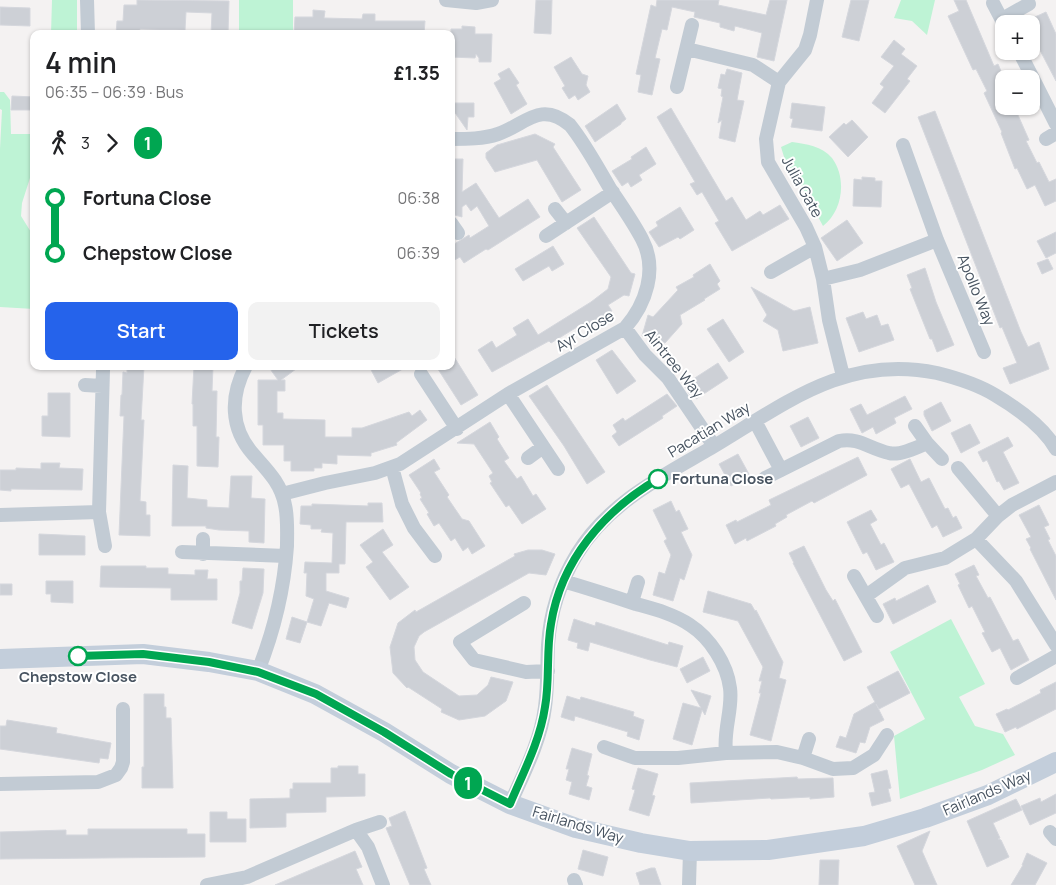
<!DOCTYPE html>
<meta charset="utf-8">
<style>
body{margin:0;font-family:Manrope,sans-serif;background:#f2f2f2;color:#202124;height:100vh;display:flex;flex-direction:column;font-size:19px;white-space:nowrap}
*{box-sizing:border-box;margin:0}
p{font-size:16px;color:#757577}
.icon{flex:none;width:28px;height:28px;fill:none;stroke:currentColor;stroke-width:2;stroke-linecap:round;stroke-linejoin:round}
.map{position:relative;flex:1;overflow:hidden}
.sheet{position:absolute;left:30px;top:30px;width:425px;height:340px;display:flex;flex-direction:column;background:#fff;border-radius:10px;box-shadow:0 1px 4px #0004}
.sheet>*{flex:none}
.badge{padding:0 10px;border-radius:16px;font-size:18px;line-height:32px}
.controls{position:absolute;left:995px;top:15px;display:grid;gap:10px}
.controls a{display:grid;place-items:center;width:45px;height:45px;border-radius:10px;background:#fff;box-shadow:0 1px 4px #0004;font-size:25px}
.map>.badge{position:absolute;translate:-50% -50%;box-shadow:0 0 0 2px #fff}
.legs{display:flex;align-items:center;gap:8px;height:55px;padding:0 15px;font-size:16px}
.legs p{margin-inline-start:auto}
.head{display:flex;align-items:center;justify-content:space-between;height:85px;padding:0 15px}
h1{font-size:28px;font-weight:600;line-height:38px}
.action{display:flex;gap:10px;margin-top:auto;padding:10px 15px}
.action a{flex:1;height:58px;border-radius:10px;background:#2563eb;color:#fff;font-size:20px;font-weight:600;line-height:58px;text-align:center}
.action a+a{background:#f2f2f2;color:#202124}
ul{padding:0 15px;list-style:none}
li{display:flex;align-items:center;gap:18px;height:55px;font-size:19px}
li i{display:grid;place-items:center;width:8px;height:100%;margin:0 6px;background:currentColor}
li i::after{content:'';width:12px;height:12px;margin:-6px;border:4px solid;border-radius:50%;background:#fff}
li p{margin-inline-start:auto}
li:first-child i{background:linear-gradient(#0000 50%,currentColor 0)}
li:last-child i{background:linear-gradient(currentColor 50%,#0000 0)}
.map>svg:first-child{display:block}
.green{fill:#bef3d5}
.building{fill:#cdd0d6;stroke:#d5d7dd}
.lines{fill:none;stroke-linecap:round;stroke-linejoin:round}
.street{stroke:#c2cbd4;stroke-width:14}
.secondary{stroke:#c3cedb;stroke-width:20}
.line-1-casing{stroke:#fff;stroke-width:11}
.line-1{stroke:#00a651;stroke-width:8}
.stop-1-dot{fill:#fff;stroke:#00a651;stroke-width:2.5}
.labels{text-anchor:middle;stroke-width:4;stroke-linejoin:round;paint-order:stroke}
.street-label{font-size:15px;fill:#485461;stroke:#fff}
.stop-label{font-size:15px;font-weight:bold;fill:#485461;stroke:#fff;text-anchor:start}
</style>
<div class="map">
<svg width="1056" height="885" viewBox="0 0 1056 885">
<rect width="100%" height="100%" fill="#f4f2f2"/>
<path class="green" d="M52,0H77V34H51Z
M239,0H293V34H239Z
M901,0H935L927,35L912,21L894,18Z
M0,92H4L10,100L11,134H31L30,178L22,203L21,216L34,237V309L0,307V149L2,110L0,109Z
M792,142C806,144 822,146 832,158C847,178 843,211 823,226L800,183L785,160L781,147Z
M951,619L985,684L959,697L975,726L1003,734L1015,755L982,770L900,799L894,736L925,719L890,652Z"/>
<path class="building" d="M137,0L229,1L228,34H211L212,13L186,12L185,30L140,29V34H116L117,21H123L124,5H137Z
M536,0H552L551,34L534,33Z
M657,0H719L718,5L766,15L770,0H787L774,61L757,57L762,33L735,26L734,31L720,27V23L694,17L695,12L672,7L667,30L662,29L655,58L660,59L652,95L638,92L641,75L636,74L651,5L656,7Z
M851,0H869L859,41L842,37Z
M954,0H966L994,66L998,64L1004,78V106H1014L1029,140L1026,141L1037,163L1039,162L1049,182L1056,179V201L1045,206L1035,185L1027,189L1017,168L1015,169L1001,133L1002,132L984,93L987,91L976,69L973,70L948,16L959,11Z
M0,7L30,8V26L0,25Z
M313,10L325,11L324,18L362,19L363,14H375V21H425L424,34H294L295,17H313Z
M1046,12L1056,34V81L1031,33V24H1027L1026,21Z
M462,26L475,27V34H492L491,62H479V58L476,54L475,58L451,57V29H462Z
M894,40L905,49L901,54L917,66L907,79L910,81L885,113L872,103L884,87L880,84L894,66L881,57Z
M571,57L582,74L588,76L586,85L590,92L578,100L575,95L569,99L562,88L565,86L554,67Z
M509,68L519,83L516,85L527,104L511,114L494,83L501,79L498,74Z
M727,69L742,73L737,100L744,101L735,142L719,138L722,120L718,123L723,97L721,96L722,89L718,88L721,74L725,75Z
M12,96L34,97V110H11Z
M451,103H474V117H468L467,130L451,107Z
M792,103L825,107L822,131L791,127L793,119L790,118Z
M617,104L626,119L621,123V124L595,142L585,126Z
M671,108L726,201L732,197L746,220L760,211L763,215L780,205L789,219L732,251L715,223L719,221L702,192L697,195L690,184L695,182L657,117Z
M935,111L1021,332L1028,347L1039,342L1049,369L1010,384L1003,368L1017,363L1002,327L1000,328L918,117Z
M852,120L868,137L848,157L829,137L844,123L846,125Z
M535,134L555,144L553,147L581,190L562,202L537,160L495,172L486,158V153L497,145Z
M646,147L656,164L639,175L642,180L631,187L628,182L622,186L612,171L632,159L631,157Z
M451,159H463L462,192L476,183L499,218L528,199L540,217L488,250L486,249L464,263L460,257L451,262V246L469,235L470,238L489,226L477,206L471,211L466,204L462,207V217L451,214Z
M862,177L875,178V181H882L881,207L853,206L854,179L862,180Z
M680,207L694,230L680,239L678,237L659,247L649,232L658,226L656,222Z
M594,217L631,273L635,274L629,296L624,295L608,305L612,311L585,329L582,324L551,343L549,341L492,372L478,350L492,341L496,348L517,335L513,328L528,319L538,335L591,302L608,289L611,277L577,228Z
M847,220L863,243L837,261L821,238Z
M1056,232V253L1046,258L1037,241Z
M553,246L564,264L552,271L549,266L523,281L515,269Z
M1048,259L1053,269L1042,274L1037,263Z
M710,264L720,281L717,284L720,289L704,299L705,300L680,315L682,324L665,343L642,336L648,315L653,317L678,290L676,287L694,277L693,275Z
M925,268L936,302L954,345L937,352L932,339H930L910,289L912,288L907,275Z
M751,287L794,311L810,307L818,343L783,351L778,330L763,321L767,315Z
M863,312L866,319L877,315L881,326L888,324L894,340L859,352L846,318Z
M723,319L744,352L729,362L707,329Z
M612,350L636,381L617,394L596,360Z
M451,352L478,395L461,405L436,366H451Z
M718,363L728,378L696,399L694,395L691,397L684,385Z
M127,366H144L141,420H144L140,501L146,502V515H150V536L119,535L124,416H120L121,395H122L123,372L127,373Z
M194,366H213L212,391H217L216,437H219L218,467L197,466V426H193V404H192Z
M268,366H300L281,380H285V391H277V413H283V419L325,420V437H352V428H362L409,412L412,416L420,410L427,420L396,443L397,445L371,453V456L337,455V464L322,463V468H314V471H291V461H284V445H263V425H258V380H278Z
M369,366H408L378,383Z
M547,385L605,472L587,484L564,446L529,396Z
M48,393H70V437L42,436V416H48Z
M667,394L677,406L662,416L663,418L619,446L612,436L617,432L613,425L623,418L625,421Z
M905,396L912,409L894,418L896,423L876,434L873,427L862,433L850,409L861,404L867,415Z
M941,402L951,421L932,431L924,415V411Z
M808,417L819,438L801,447L790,426Z
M490,422L499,437L497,439L509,458L504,461L517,479L521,476L533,496L536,494L546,509L522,524L509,505L506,507L490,483L492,482L489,476L493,473L474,444L457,443Z
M970,424L980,443L961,453L951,433Z
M1008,437L1013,446L1003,452L1019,483L1004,490L999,481L997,482L987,460L983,462L978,452Z
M738,454L750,476L731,486L719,464Z
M858,457L867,475L814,503L812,501L786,515L787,517L775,524L776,526L747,541L746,538L735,544L726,525L736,520L737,522L771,505L769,500Z
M434,459L440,469L434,472L449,495L447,497L462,519L469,521L485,546L472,554L468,547L463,551L455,538L451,541L439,523L434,526L427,514L429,513L420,499L422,498L420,494L421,493L409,475Z
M910,459L921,482L929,478L945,509L948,508L953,518L956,516L962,528L943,537L937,525L932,528L909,484L901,488L891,469Z
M41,463H60L59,468L83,469L82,490L11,489V491L0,490V470H16V468L41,469Z
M173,465L188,466L187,498L207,500V507L229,508L231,476H252L251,498L265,499L264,543L249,542V531L219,530L206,528V526H172Z
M671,501L676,512L679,510L688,529L681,532L692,555L684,580L680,578L673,601L653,595L659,572L665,574L671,555L664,541L667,539L653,510Z
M368,503H382L383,522H346L345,564H339V573H326V591L349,598L346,608L329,603L321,626L307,622L314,599L306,596L307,573H304L305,562L332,563L333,533L321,532L322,529H311V525L300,524L301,506H312V504L368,506Z
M1039,505L1049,525L1044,527L1050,539L1048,540L1056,556V600L1030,549L1031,548L1026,539L1031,537L1019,515Z
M871,510L877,520L870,524L881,545L884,543L894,562L876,570L867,552L863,554L847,522Z
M383,529L393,545L382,552L409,587L390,600L366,567L373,562L360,545Z
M39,534L85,536V555H39Z
M804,546L826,590L833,601L835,599L862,652L844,661L793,563H794L789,553Z
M528,550H542L555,554L546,575L529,573L424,632L419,636L414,647L415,660L423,672L459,696L477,695L488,685L491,677L513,682L506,701L485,716L459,720L441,712L442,709L408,687L407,688L393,673L390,647L398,623L415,610L416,612L515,556L514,554Z
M974,565L979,575L976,576L988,598L990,597L1013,641L1018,639L1029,660L1011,670L1000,648L992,652L982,633L985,632L972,606L969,608L958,585L960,584L955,574Z
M101,566H146V568H168V574L195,575V570H208L207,579H217V600H171V588L100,587Z
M243,568L264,569L263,593L252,629L232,623L240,593V581H242Z
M46,581H73V603L51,602V594H46Z
M0,584H12V595H0Z
M928,585L936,602L893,624L883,604L895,598L896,601Z
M708,591L751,604L755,611L756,610L783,662L779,678L786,680L771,741L750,735L761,693H759L762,681H759L763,667L738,621L703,612Z
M292,617L307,622L300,643L286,639Z
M574,619L595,626L596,622L668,645L669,642L683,646L677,667L650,660L590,642L588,651L577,648L578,643L568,640Z
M703,657L710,671L687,683L680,669Z
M898,671L910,693L879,709L876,704L884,720L870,727L865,743L860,742L856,753L836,747L840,736L846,738L854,714L875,702L867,687Z
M1056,682V709L1017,729L1016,727L1005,732L996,714L1007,709L1008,710L1041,693L1040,690Z
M691,690L711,696L705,715L702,710L692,745L673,739L683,703L701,708Z
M144,694H164V707H166V718H171L173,788H142V767H144Z
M567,696L580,700L581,697L634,712L633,716L644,720L639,740L627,736L628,732L575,716L574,721L561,717Z
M7,720L57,728L56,733L111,743L108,759L100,758L99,763L0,749V726H6Z
M572,748L592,754L587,775L589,776L586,786L592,788L589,800L569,794L572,782L566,780L569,769H566Z
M338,766H358V774H365V796L326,797V812L286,813V827L250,828V799L290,798V789H293V783H331V768H338Z
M638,768L658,774L652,795L655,796L649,816L629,810L635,790L632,789Z
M887,770L891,788L888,789L891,801L872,806L869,793L875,792L871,774Z
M797,777L798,779L833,778L834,797L810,799V797L771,799L770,798L691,803L690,783Z
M1056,794V813L1030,825L1021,806L1040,798L1041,802Z
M1016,799L1022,810L993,823L1000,838L998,839L1001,840L1009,857L987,867L967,821Z
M405,811L427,868L424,869L431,885H410L386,828L392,826L389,818Z
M210,812H227V819H246V842H210Z
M88,829H187V834H205V857L0,859V832L66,830V835H88Z
M930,831L922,851L937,885H915L897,846Z
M583,850L608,857L603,876L578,869Z
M355,851L362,867L356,869L363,885H275Z
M1027,853L1047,863L1035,885H1011L1023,865H1022Z
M820,860H839L838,885H819Z
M651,868H655L661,885H640L636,873Z"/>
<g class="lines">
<path class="street" d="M87,0L88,34
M446,0L476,3L492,0
M817,0L810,35L805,50L779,82L766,139L768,162L806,227L815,247L823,279L829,320L843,376
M993,3L1004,24
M1002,19L1029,4
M687,49L753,65L779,82
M1019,51L1056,124
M677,87L692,25
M1046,139L1056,133
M903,145L937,240L984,352
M555,209L566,223
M451,223L458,233
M546,236L613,192
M771,272L815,247
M823,279L860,270L937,240
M625,328L645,355L668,378L714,446
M246,366C230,396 230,428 253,454C267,470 281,483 285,505C288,518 287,533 287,546C284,590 274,631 258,671
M103,370L99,512L105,546
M421,374L457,429
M85,385L102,386
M508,394L558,469
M755,421L781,470
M915,426L927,443L942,459
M528,458L543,447
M392,467L402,504L414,528L435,556
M958,468L998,516
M765,478L839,441C859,437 870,449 889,453C899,456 918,447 927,443
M282,494L325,483L375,473L400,464L508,394L625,328C646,304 658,269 642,239C633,222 622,206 611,190C598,168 586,145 570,125C540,100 525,125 498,134C483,139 467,139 451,139
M0,515L99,512
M203,539V554
M976,539L1016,581L1056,645
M182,552L286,556
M854,576L877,616
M563,581C587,588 612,596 636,604C654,609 674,614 690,625C710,638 727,664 730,688C733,709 723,730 726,753
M866,596L905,568L945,558L976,539L998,516L1012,505L1056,482
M632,602L638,582
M524,603L460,642L474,660L526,672L548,671
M1017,678L1056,656
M604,747L635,758H678L726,753L777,752L803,758L833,769L853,768L874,755L887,735
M803,758L809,739
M0,784L98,782L116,775L121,768L123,762V709
M510,804C524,773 541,740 545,707C548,686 547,665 548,645C550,613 560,582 577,554C608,503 661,477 711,448C785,404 845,354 937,373C957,378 977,384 995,395C1017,408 1043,426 1056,449
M356,830L380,822
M1050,832L1056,839
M574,880L576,885
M207,885L247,877L356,830L368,847L383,885
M689,885L690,851"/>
<path class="secondary" d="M0,659L143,654L209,662L258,671L315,694L384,732L451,774L510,804L576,828L641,843L690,851L768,850L864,836L925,818L988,795L1056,762"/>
</g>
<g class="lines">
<g class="line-1-casing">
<path id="line-1" d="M78,656L143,654L209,662L258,672L316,694L384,732L451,774L510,804C523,773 540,741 545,707C550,680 546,651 551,624C561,560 604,511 658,479"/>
</g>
<use href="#line-1" class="line-1"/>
</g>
<g class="stop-1-dot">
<circle cx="658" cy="479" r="9"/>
<circle cx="78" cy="656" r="9"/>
</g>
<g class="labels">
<g class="street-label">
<text transform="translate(802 187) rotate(61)" y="5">Julia Gate</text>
<text transform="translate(976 290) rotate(68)" y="5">Apollo Way</text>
<text transform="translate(585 331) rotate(-31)" y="5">Ayr Close</text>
<text transform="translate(674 364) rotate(51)" y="5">Aintree Way</text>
<text transform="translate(709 430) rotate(-31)" y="5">Pacatian Way</text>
<text transform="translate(987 793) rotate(-23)" y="5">Fairlands Way</text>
<text transform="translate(578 825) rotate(17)" y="5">Fairlands Way</text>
</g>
<g class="stop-label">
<text x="672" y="484">Fortuna Close</text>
<text x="78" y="682" text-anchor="middle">Chepstow Close</text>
</g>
</g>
</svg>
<div class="controls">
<a>+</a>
<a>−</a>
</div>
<b class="badge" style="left:468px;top:783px;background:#00a651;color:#fff">1</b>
<section class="sheet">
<div class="head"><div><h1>4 min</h1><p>06:35 – 06:39 · Bus</p></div><b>£1.35</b></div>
<div class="legs"><svg class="icon" aria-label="walk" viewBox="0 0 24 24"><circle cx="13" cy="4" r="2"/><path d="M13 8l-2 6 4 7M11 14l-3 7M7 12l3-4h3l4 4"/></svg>3<svg class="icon" aria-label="forward" viewBox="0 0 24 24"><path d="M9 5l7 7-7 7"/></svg><b class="badge" style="background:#00a651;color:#fff">1</b></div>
<ul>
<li><i style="color:#00a651"></i><b>Fortuna Close</b><p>06:38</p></li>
<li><i style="color:#00a651"></i><b>Chepstow Close</b><p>06:39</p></li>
</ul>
<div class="action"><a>Start</a><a>Tickets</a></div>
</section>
</div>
